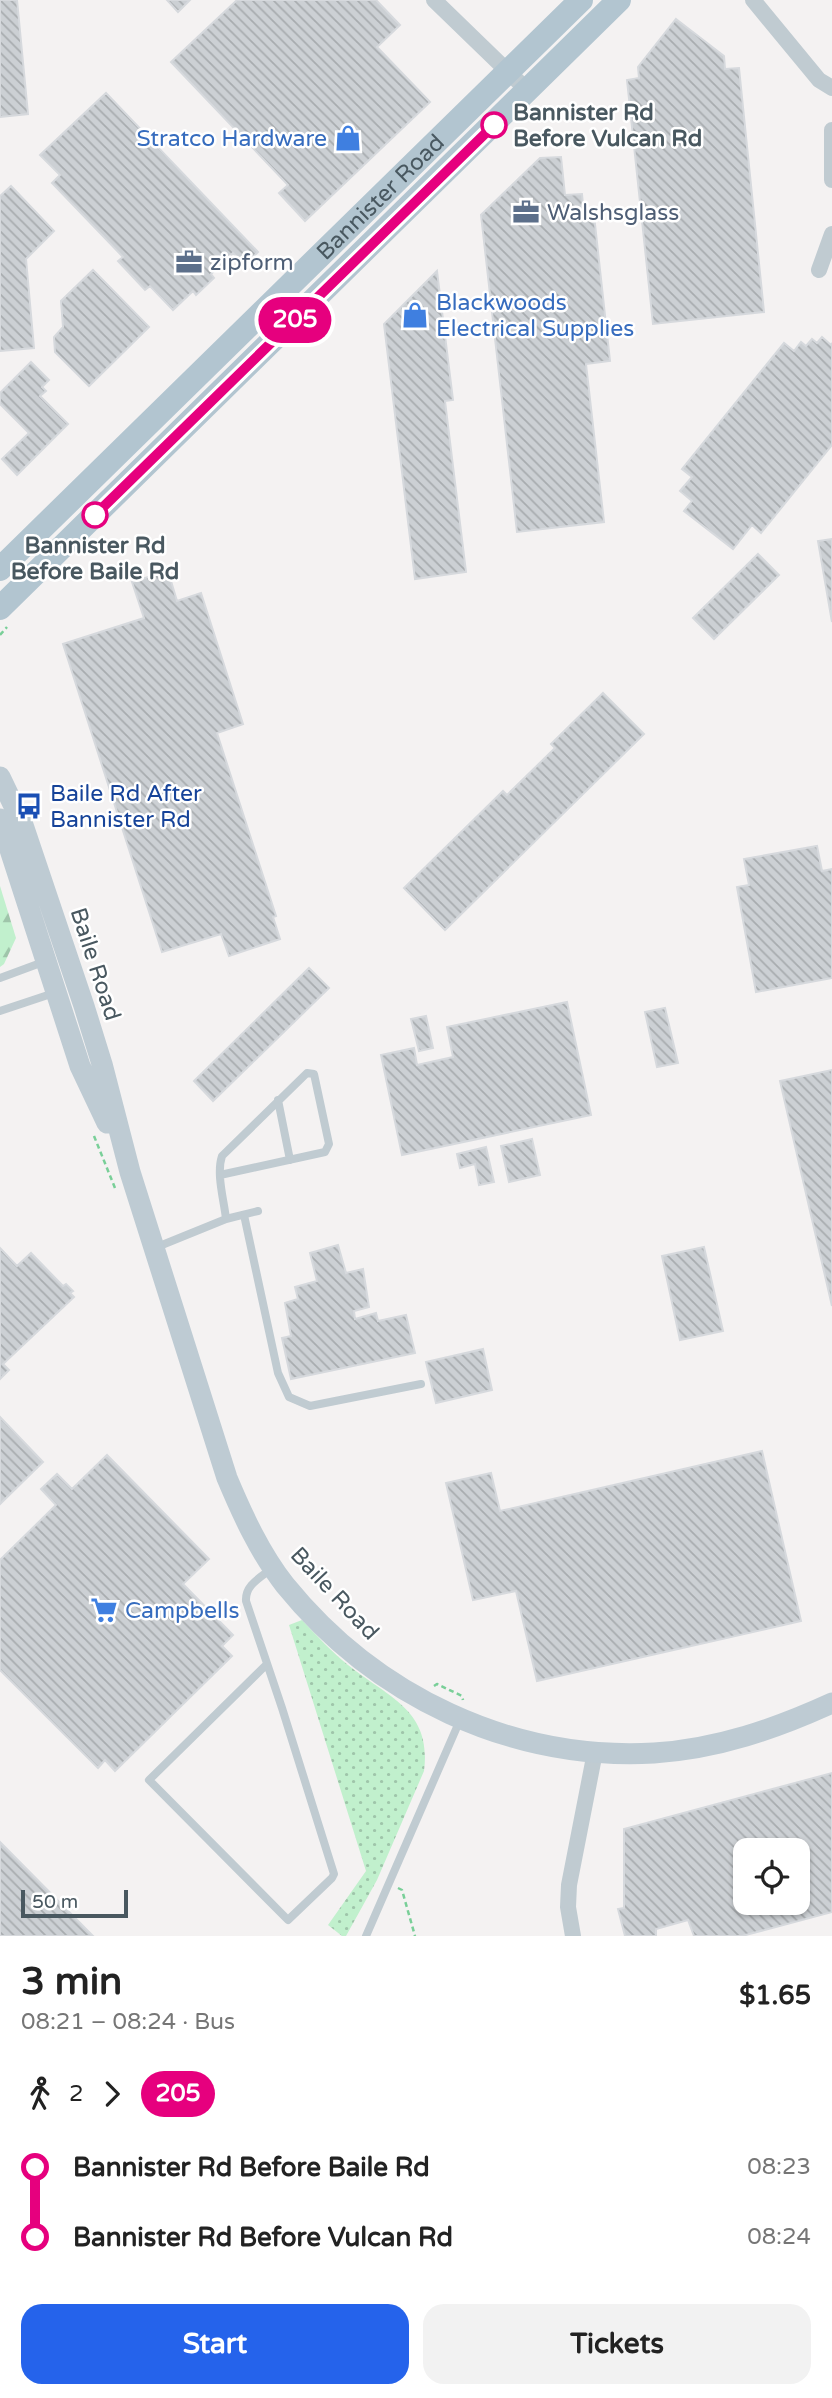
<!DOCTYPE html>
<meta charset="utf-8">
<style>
body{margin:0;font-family:"Varela Round",sans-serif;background:#f2f2f2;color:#222;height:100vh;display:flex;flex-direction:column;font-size:26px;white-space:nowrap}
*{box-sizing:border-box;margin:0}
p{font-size:23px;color:#767676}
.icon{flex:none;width:38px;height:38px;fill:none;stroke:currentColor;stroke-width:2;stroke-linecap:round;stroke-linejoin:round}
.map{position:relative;height:1936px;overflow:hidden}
.sheet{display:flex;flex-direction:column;background:#fff;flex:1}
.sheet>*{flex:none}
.badge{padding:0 14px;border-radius:23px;font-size:24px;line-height:46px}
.fabs{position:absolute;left:733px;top:1838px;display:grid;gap:14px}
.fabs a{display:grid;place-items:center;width:77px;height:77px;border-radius:14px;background:#fff;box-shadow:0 2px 5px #0004;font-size:35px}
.scale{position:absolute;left:21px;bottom:18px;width:107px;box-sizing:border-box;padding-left:7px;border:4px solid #495860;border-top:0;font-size:19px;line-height:24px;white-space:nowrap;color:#495860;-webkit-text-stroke:5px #fff;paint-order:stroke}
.map>.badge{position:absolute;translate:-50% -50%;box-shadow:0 0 0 4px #fff}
.legs{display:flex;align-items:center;gap:10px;height:77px;padding:0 21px;font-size:23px}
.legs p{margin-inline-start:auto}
.head{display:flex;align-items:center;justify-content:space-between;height:119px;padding:0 21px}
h1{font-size:38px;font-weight:700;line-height:52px}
.cta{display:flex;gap:14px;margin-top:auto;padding:14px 21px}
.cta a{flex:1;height:80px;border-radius:21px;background:#2563eb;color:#fff;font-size:28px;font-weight:700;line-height:80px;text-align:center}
.cta a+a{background:#f2f2f2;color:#222}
ul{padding:0 21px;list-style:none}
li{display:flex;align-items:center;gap:24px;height:70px;font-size:26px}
li i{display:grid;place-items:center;width:10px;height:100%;margin:0 9px;background:currentColor}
li i::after{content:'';width:18px;height:18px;margin:-9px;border:5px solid;border-radius:50%;background:#fff}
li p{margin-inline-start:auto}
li:first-child i{background:linear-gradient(#0000 50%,currentColor 0)}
li:last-child i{background:linear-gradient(currentColor 50%,#0000 0)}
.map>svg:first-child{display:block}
.grass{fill:url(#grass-dots)}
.forest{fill:url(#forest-firs)}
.building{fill:url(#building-back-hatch);stroke:#d6d9dd;stroke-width:2;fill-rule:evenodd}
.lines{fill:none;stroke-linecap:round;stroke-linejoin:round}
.path{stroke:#79cf98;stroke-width:2.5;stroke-dasharray:5 3.5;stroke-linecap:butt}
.lane{stroke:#c0cbd1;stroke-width:8}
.street{stroke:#c0cbd1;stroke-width:16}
.secondary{stroke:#becbd3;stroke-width:21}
.primary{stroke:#b2c5d0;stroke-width:24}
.line-1-casing{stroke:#fff;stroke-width:16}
.line-1{stroke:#e6007e;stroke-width:10}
.stop-1-dot{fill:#fff;stroke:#e6007e;stroke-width:3.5}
.labels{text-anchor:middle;stroke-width:5;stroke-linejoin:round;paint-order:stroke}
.stop-label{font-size:23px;font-weight:bold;fill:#495860;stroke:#fff;text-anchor:start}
.shop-label{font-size:23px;fill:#366cbe;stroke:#fff;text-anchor:start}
.street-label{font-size:23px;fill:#495860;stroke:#fff}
.service-label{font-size:23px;fill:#4e5e75;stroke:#fff;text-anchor:start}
.transit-label{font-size:23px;fill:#164399;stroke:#fff;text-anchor:start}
</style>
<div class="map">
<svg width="832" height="1936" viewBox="0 0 832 1936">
<defs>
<pattern id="grass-dots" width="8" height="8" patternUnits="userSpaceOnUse" patternTransform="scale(1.75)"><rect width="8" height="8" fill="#c1f0cd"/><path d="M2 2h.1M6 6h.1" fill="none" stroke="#9fc5aa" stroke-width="1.8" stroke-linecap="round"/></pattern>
<pattern id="forest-firs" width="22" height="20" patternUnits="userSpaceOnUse" patternTransform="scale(1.75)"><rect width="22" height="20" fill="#c1f0cd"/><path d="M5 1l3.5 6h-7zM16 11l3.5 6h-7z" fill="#9fc5aa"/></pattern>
<pattern id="building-back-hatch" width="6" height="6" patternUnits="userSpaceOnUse" patternTransform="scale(1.75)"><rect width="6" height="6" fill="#ccd0d4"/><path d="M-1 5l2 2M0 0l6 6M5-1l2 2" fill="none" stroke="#a8acaf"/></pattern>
</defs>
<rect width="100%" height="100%" fill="#f4f2f2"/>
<path class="grass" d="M302,1620C317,1636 332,1652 348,1665C389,1698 432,1710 424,1771L377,1880L346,1936H342L328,1925L366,1871L289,1625Z"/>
<path class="forest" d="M0,886L16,938L4,964L0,967Z"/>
<path class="building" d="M0,0H17L28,114L0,117Z
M167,0H190L178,12Z
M237,0H376L400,25L377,47L430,102L305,221L279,193L288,185L171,62Z
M676,19L724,56L725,69L739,68L764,312L653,324L627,80L639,78L638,67Z
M106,93L258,252L245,265L233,253L211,274L214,278L196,295L193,291L173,310L150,286L145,290L118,261L123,257L52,183L60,175L40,155Z
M561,157L565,195L582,194L584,216L594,215L610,361L586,364L604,522L517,532L481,215L540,158Z
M11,186L54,231L26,259L34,348L0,351V196Z
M93,270L149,327L89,386L55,352L54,337L63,327L61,301Z
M437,271L453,400L445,401L466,572L415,579L384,324Z
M822,337L831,345L832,343V445L761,533L752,525L733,549L684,511L692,501L680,491L692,477L682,469L784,343L794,351L801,342L806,346L812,339L817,343Z
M31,362L49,380L42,387L46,391L40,396L68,424L17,475L2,459L29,433L0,404V393Z
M832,539V622L818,541Z
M758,554L779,575L714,639L693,618Z
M168,571L177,601L201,593L243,724L217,733L276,916L273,917L280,939L229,956L221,934L162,952L63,644L144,618L132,582Z
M603,693L644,734L445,930L404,888L503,791L507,795L555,748L551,744Z
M817,846L822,871L832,869V978L756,992L737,887L749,885L744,859Z
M309,968L329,988L213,1101L194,1081Z
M567,1002L591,1115L402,1155L381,1055L414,1048L417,1065L453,1057L447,1027Z
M665,1008L678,1063L657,1067L645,1012Z
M426,1016L433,1048L419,1051L411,1019Z
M832,1070V1306L780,1081Z
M532,1139L540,1175L509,1182L501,1146Z
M486,1147L494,1182L479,1185L475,1164L460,1168L457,1154Z
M338,1245L346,1273L363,1269L369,1307L354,1311L355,1319L376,1313L378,1321L406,1315L415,1353L291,1379L282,1338L291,1336L285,1303L298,1299L295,1287L317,1281L310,1253Z
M704,1247L723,1331L680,1340L662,1256Z
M0,1248L17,1266L31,1253L63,1286L66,1284L73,1291L70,1293L74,1297L3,1364L9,1370L0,1379Z
M483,1349L492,1390L436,1403L426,1362Z
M0,1417L43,1462L0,1504Z
M762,1451L801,1621L537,1681L516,1591L473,1600L446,1483L491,1473L500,1511Z
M107,1455L209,1559L183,1584L233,1635L222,1646L232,1656L115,1771L105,1760L98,1768L0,1670V1560L56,1505L41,1489L57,1474L72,1489Z
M832,1773V1912L742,1936H694L688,1920L656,1929V1936H625L618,1909L624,1908V1829ZM746,1850H798V1902H746Z
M0,1842L93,1936H0Z"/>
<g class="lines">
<path class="path" d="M0,635L7,627
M94,1136L115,1188
M434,1686L437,1684L462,1696L463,1700
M398,1888L402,1890L415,1936"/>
<path class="lane" d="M0,978L46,961
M0,1011L54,993
M278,1100L290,1160
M220,1175L325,1152L329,1144L314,1074L307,1073L222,1156C216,1174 224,1200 226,1219
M244,1215L278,1373L289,1397L310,1406L421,1384
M157,1247L226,1219L258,1211
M267,1664L149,1780L288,1920L332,1878L334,1874L282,1708L246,1601C245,1585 260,1578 271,1569
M366,1936L460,1720"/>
<path class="street" d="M434,0L528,91
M753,0L819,80L832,88
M832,130V180
M819,270L832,234
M573,1936L568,1907L569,1885L595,1752"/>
<path class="secondary" d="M0,777L23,825L84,1006L102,1064L130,1172L227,1478C243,1516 260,1553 285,1585C375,1696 511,1761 654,1753C717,1749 775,1729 832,1703
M0,819L80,1066L107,1123"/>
<g class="primary">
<path id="s1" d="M0,569L581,0"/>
<path d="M0,608L619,0"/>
</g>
</g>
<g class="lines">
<g class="line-1-casing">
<path id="line-1" d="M95,515L494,125"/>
</g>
<use href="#line-1" class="line-1"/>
</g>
<defs>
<g id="shop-bare" transform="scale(2.1)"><path d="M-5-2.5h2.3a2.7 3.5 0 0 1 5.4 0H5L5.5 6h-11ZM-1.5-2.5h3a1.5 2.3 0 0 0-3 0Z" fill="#3f7fe0" stroke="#fff" stroke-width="2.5" paint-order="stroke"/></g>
<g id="office-bare" transform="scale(2.1)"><path d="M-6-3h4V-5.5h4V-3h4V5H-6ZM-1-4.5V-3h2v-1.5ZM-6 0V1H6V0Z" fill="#5c6f8a" stroke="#fff" stroke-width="2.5" paint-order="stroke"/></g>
<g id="bus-bare" transform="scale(2.1)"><path d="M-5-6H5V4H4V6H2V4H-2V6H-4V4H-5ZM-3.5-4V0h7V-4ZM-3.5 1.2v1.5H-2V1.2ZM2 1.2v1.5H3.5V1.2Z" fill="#1a4fb4" stroke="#fff" stroke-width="2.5" paint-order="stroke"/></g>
<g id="supermarket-bare" transform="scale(2.1)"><path d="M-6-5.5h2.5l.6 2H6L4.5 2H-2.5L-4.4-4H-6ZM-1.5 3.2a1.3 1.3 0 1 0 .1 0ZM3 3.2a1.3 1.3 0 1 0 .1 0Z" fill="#3f7fe0" stroke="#fff" stroke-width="2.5" paint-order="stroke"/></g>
</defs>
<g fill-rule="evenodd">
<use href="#shop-bare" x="348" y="138"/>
<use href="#office-bare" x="526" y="212"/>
<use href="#office-bare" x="189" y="262"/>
<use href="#shop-bare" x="415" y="315"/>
<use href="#bus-bare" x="29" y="806"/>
<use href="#supermarket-bare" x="104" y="1610"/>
</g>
<g class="stop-1-dot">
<circle cx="494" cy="125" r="12"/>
<circle cx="95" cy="515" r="12"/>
</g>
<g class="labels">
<g class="stop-label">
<text x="513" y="120">Bannister Rd<tspan x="513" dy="26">Before Vulcan Rd</tspan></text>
<text x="95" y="553" text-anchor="middle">Bannister Rd<tspan x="95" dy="26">Before Baile Rd</tspan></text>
</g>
<g class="shop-label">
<text x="327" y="146" text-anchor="end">Stratco Hardware</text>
<text x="436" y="310">Blackwoods<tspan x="436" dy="26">Electrical Supplies</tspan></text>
<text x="125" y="1618">Campbells</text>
</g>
<g class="street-label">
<text dy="8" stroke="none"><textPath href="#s1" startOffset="532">Bannister Road</textPath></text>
<text transform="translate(96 964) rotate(72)" y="8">Baile Road</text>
<text transform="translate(335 1593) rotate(47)" y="8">Baile Road</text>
</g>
<g class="service-label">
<text x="547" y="220">Walshsglass</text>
<text x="210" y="270">zipform</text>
</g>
<g class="transit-label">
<text x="50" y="801">Baile Rd After<tspan x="50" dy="26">Bannister Rd</tspan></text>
</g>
</g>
</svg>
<div class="fabs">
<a><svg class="icon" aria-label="locate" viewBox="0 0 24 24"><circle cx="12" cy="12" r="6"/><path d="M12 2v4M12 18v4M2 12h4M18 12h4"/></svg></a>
</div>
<div class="scale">50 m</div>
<b class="badge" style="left:295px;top:320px;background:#e6007e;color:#fff">205</b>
</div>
<section class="sheet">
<div class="head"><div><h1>3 min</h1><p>08:21 – 08:24 · Bus</p></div><b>$1.65</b></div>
<div class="legs"><svg class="icon" aria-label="walk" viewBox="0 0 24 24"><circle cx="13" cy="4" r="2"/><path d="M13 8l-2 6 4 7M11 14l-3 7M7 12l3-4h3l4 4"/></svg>2<svg class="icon" aria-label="forward" viewBox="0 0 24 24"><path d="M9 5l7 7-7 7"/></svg><b class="badge" style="background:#e6007e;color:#fff">205</b></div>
<ul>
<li><i style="color:#e6007e"></i><b>Bannister Rd Before Baile Rd</b><p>08:23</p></li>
<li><i style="color:#e6007e"></i><b>Bannister Rd Before Vulcan Rd</b><p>08:24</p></li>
</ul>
<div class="cta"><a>Start</a><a>Tickets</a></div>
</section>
